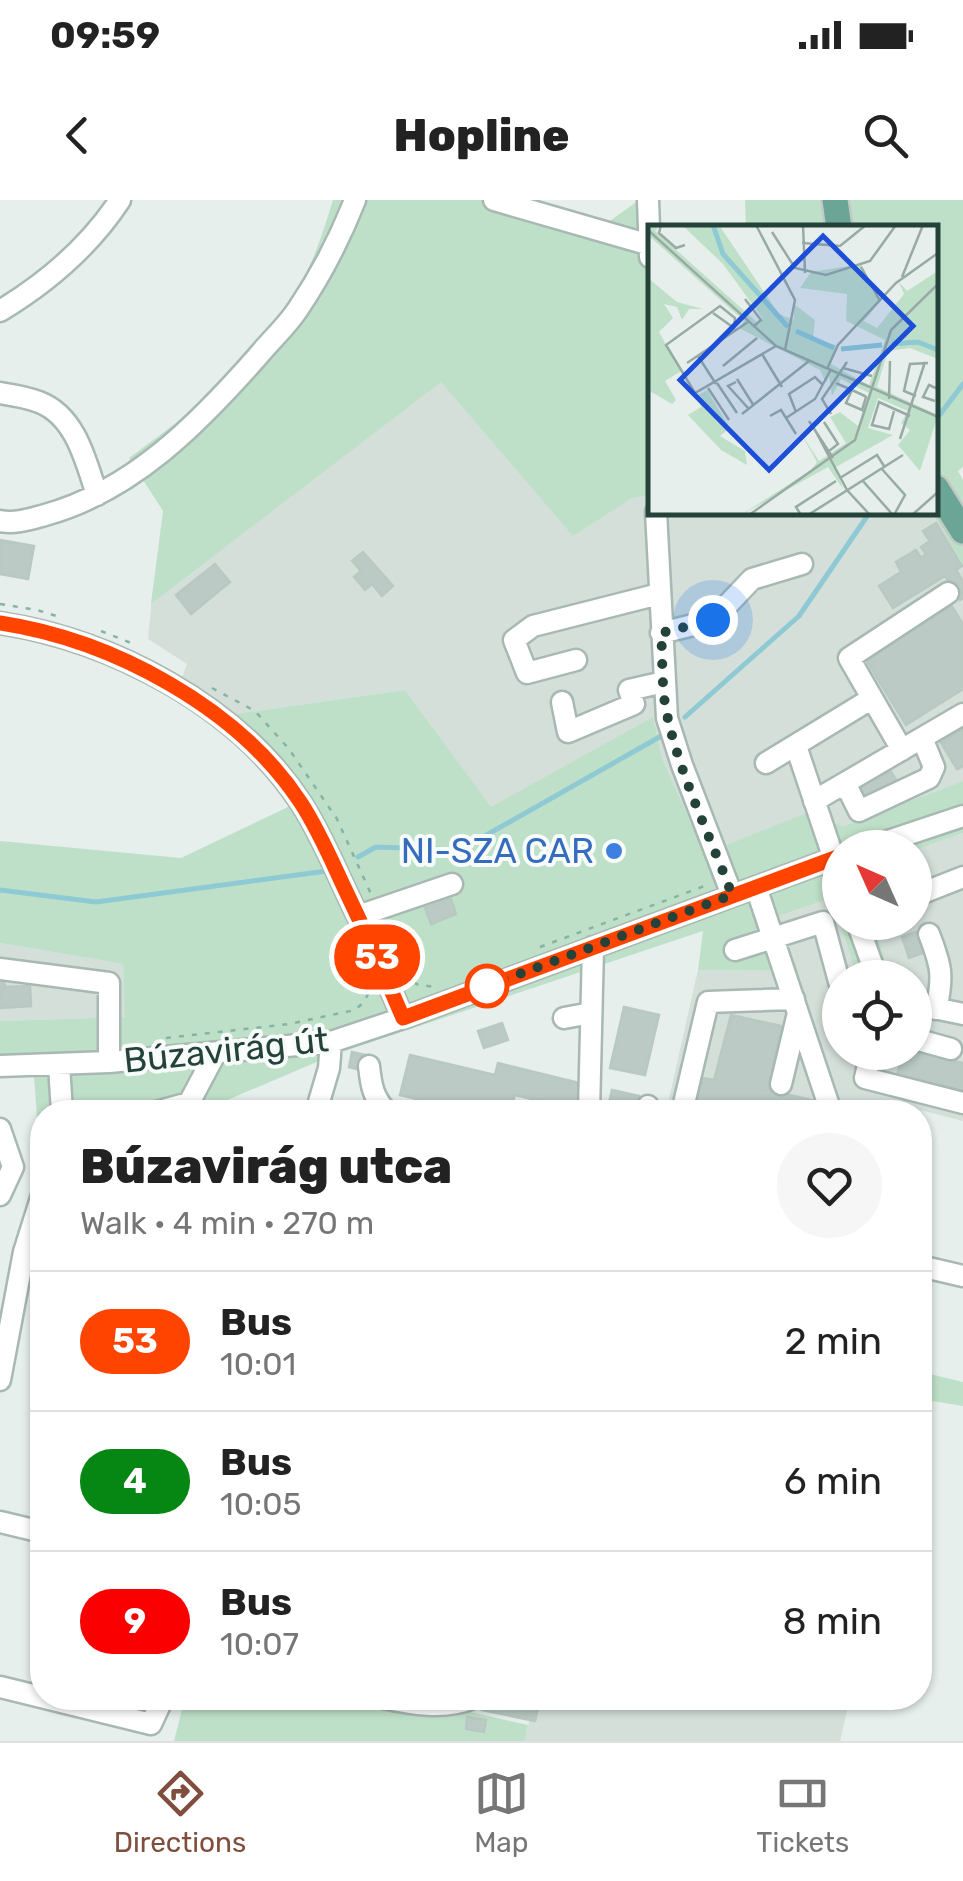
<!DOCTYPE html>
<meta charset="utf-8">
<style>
body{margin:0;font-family:Rubik,sans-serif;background:#f6f6f6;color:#222;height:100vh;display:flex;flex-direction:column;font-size:38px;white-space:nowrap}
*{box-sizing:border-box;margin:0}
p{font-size:32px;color:#767676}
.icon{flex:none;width:55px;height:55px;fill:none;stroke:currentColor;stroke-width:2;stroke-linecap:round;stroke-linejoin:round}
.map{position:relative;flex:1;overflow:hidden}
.details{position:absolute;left:30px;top:900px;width:902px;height:610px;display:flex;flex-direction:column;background:#fff;border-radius:40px;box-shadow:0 2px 8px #0004}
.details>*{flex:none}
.badge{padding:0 20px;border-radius:32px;font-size:35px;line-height:65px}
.needle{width:65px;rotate:315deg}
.fabs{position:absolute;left:822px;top:630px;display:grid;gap:20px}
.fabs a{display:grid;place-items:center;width:110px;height:110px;border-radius:50%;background:#fff;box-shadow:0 2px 8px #0004;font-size:50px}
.you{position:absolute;width:50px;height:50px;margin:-25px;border:8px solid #fff;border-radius:50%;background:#1a73e8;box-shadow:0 0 0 15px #1a73e833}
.map>.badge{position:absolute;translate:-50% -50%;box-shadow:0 0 0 5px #fff}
.round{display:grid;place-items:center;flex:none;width:105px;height:105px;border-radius:52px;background:#f6f6f6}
.overview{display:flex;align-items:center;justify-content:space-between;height:170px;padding:0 50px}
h1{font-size:48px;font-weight:800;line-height:75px}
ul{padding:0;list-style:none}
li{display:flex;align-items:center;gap:30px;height:140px;padding:0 50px;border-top:2px solid #e0e0e0}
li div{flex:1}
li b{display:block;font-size:38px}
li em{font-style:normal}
li .badge{min-width:110px;font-weight:700;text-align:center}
.status{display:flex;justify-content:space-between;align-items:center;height:70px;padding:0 50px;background:#fff;direction:ltr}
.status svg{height:28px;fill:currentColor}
header{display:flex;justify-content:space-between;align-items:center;height:130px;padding:0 50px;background:#fff;font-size:45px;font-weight:800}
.tabs{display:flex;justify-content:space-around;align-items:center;height:140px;border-top:2px solid #e0e0e0;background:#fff;font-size:28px;color:#767676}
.tabs a{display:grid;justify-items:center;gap:5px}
.tabs .on{color:#804e3d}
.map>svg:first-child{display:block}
.built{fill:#d4dfda}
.green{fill:#bfe0c8}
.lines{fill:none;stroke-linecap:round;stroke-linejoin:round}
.stream{stroke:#8ec9d4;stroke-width:5}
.building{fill:#bbcac4;stroke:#b8c9c2;stroke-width:2.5}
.minor-casing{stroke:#a8b8b2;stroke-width:25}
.major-casing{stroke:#c2cac8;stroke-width:30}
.path{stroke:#86b3a5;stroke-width:2.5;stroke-dasharray:5 8;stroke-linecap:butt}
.minor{stroke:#fff;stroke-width:20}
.major{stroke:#6aa596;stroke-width:25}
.line-casing{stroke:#fff;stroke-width:22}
.line{stroke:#f40;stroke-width:15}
.walk{stroke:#24423a;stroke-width:10;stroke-dasharray:0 18}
.shop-dot{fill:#3f7fe0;stroke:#f7fbf9;stroke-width:4}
.stop-dot{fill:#fff;stroke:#f40;stroke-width:5}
.labels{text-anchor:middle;stroke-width:8;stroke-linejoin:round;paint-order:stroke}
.shop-label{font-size:35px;fill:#366cbe;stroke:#f7fbf9;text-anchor:end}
.street-label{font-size:35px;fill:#24423a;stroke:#f7fbf9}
.inset-river{fill:none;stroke:#8ec9d4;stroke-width:5}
.inset-road{fill:none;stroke:#98aaa4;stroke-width:2.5}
.view{fill:#1d4ed8;fill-opacity:0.15;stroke:#1d4ed8;stroke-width:5}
.inset-edge{fill:none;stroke:#24423a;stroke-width:5}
</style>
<div class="status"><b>09:59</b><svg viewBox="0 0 49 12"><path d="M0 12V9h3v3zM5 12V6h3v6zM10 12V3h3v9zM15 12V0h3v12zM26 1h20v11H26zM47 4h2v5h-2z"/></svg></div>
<header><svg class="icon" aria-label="back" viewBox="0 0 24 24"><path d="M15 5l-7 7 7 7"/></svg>Hopline<svg class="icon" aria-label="search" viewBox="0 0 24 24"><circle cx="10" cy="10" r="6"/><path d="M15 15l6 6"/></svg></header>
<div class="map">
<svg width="963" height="1541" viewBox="0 0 963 1541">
<rect width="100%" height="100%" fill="#e6efeb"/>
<path class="built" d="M445,79L632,297L650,295V312L932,313L963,365V581L843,626L834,623L827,606L707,662L662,558L653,518L491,608L405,490L207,518L175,496L187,464L148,439L153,387Z
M963,633V921L916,909L915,912H666L698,770L797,771L775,717L832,698L857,777L840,778V852H915V778L890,777L874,723L915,722V650Z
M0,743L123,764L126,817L0,821Z
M534,1498H850L840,1541H525Z"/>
<path class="green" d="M333,0H532L607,23L639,0L650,28V295L632,298L573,336L441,182L151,404L163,311L129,258C152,241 175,224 197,206C235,174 283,117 306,73C318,50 325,25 333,0Z
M745,0H963V267L958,271L963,280V365L932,313L936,312V28L746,27Z
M405,490L491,607L653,517L662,558L708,662L724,646L827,605L834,623L843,626L963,581V633L915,650V648H840V722L874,723L890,777H857L832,698L775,717L798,771L698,770L703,731L333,855L211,907L186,912H42V944L39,945L34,876L0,878V821L125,817L123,764L0,743V641L181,658L290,606L241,543L207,518Z
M922,1172L963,1182V1206L920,1199Z
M185,1498H410L528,1525L525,1541H174Z"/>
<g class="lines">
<path class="stream" d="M938,217L963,184
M685,517L799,416L870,312
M358,657L376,647L460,650L663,535
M0,690L96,702L327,671"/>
</g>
<path class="building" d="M936,323L962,366L956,370L963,381V398L960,400L945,376L893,408L879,386L901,372L896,362L916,350L921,358L926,354L921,347L930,341L923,331Z
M0,340L34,346L28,379L0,374Z
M363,352L393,386L382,396L372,384L365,390L354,377L361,371L352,361Z
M215,364L230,382L191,414L176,395Z
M949,402L963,424V489L906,525L863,455Z
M963,529V566L957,569L941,543Z
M889,569L899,584L866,605L856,589Z
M451,699L456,714L431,724L425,708Z
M919,731L926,752L909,758L902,737Z
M4,781L5,787L30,786L31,806L0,808V782Z
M624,807L659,815L645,875L610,868Z
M731,815L781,826L768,890L815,901L812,912H694L702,878L714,880Z
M502,823L508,840L484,848L478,831Z
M352,852L365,855L361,870L349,867Z
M903,852H915L963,863V895L896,880Z
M410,855L495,875L498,863L583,884L577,910L515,895L510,912H472L400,895Z
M612,890L639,896L635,912H607Z
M485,1498H540L535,1521L482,1510Z
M467,1517L486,1520L484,1532L466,1529Z"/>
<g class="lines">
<g class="minor-casing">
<path id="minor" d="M494,0L650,45
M648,0L650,57
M0,111C48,82 89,47 120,0
M0,193C13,195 27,197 39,202C76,216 86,262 97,295
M656,312L667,518L682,565L732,695
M0,321C16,324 30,319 45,315C133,291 200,222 258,156C271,140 287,126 298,109C321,75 340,38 355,0
M0,423C112,440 238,506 301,603C318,629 330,657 343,685C364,729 384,773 403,818
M661,433L713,420L752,379L802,364
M576,460L527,473L514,440L533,426L659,394
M562,502L568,532L634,504L629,490L664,482
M796,546L840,677
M902,550L849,458L948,393
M766,563L871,499
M845,583L859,611L929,578L934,567L922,538
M814,601L963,514
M867,648L963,616
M756,687L831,912
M915,696L963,677
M358,716L452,684
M857,722L877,778
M929,734C941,765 944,776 936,809
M735,750L823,722L840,785
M0,769L109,783V862
M915,804L963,814
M564,818L591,813
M915,839L951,849
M871,852L865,878L963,903
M59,865L62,912
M0,866L109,862L331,842L403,818L840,656
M369,866C371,885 373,898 387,912
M781,884L798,813
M156,912L189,903L215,854
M316,912L329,868L331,842
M589,912L593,747
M646,912L648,906
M682,912L708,802L794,799
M0,929L13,967L0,995
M920,1066L963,1076
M0,1180L24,1052L42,995
M0,1322L42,1332
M0,1487L151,1524L163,1498
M383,1498C411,1504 445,1510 473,1498"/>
</g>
<g class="major-casing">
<path id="major" d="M835,0L839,28
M936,288L963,331"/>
</g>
<path class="path" d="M0,404L37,410L60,417
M101,431L131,443
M212,488L255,511L289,549L337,619L371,694
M385,724L416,784L434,787
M540,747L710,684
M166,838L289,824L355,810L364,802L370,790"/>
<use href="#minor" class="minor"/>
<use href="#major" class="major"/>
</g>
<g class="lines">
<g class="line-casing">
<path id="line" d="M0,423C112,440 238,507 301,603C318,629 330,657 343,685C364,729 384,773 403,818L840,656"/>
</g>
<use href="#line" class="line"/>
<path class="walk" d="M487,786L732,695C711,638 681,578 668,519C661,492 663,461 661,433L713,420"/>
</g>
<circle class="shop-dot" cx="614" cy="651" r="10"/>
<circle class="stop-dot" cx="487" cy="786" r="20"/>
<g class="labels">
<g class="shop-label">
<text x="594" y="663">NI-SZA CAR</text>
</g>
<g class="street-label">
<text transform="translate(226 850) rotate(-6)" y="12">Búzavirág út</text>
</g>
</g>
<g transform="translate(648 25)">
<rect width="290" height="290" fill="#e6efeb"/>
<path d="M0,0H12L7,6L111,99L115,94L75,39L34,0H71L131,89L146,95V79L167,95L165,114L188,120L183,139L221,160L237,115L198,96L199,69L152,63L163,47L213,39L230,70L237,71L216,96L229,103L256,69L251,57L259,66L290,46V134L262,123L240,126L229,162L290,190L272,246L250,220L262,205L253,198L260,186L230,173L220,203L245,210L188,242L195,264L180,242L93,290L163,245L169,237L152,207L171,236L198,218L182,192L192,187L210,201L221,168L193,154L184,171L181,151L178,158L172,145L91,103L96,96L0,10ZM0,53L29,77L55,84H41L34,95L29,82L16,79L25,93L11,107L33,146L17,156L28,175L24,179L0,165ZM59,165L82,203L72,211L97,226L99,240L73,225L40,190L53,182L48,171Z" fill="#bfe0c8"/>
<path class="inset-river" d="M65,0L75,29L140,102M148,106L186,123M244,119L270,117L290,125M193,124L234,120"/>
<path class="inset-road" d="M13,0L11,8L28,23L37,20M108,0L147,75L137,125M155,0L157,48M0,5L128,121L290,192M124,7L147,43L178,50L222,36L248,0M154,18L192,21L218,0M213,42L232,76M254,52L275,0M97,74L113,95L105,102M65,88L86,103L87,93L72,81L18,120L47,168L128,121M114,129L134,162M50,131L68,159M39,138L100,97M75,141L109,113M195,143L224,151M179,144L190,120L248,58L290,28M89,154L106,181M88,157L80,161L100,183M69,158L89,188M188,158L190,159L204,165L217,171L218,172L214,185L198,178L204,165M60,163L81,195M268,171L256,166L262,139L280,138M241,174L242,136M287,176L275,172L281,160L290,164M246,186L241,204L224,200L231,177L262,191M148,187L141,169L167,152L175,160M94,189L161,136M183,189L174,174L199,137M122,191L133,185L148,209M138,193L167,174L182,146M161,196L185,233M176,197L190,219L181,226M168,207L199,265L222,290M252,214L277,137M233,243L257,270L246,290M192,253L229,230L236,241M214,255L245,290M101,290L207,215L243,105L290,59M153,290L148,282L188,256M160,290L255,230M264,290L290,267"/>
<path class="view" d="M175,11L265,101L121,245L32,155Z"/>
<rect width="290" height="290" class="inset-edge"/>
</g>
</svg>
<div class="fabs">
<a><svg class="needle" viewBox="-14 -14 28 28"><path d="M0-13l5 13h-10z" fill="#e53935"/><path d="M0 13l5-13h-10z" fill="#767676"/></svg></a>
<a><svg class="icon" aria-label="locate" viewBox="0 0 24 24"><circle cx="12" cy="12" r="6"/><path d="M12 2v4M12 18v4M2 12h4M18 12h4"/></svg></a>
</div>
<div class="you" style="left:713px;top:420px"></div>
<b class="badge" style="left:377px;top:757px;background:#f40;color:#fff">53</b>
<section class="details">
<div class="overview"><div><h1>Búzavirág utca</h1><p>Walk · 4 min · 270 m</p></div><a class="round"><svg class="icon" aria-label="heart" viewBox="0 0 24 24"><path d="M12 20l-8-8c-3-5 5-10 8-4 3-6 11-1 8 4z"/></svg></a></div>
<ul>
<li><span class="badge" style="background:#f40;color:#fff">53</span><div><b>Bus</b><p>10:01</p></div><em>2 min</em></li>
<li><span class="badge" style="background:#068613;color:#fff">4</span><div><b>Bus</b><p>10:05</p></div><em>6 min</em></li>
<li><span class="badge" style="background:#fb0001;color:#fff">9</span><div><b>Bus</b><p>10:07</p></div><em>8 min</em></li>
</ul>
</section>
</div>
<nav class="tabs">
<a class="on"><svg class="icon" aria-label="directions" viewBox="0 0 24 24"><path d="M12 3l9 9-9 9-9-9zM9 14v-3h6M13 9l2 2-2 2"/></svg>Directions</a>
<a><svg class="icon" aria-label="map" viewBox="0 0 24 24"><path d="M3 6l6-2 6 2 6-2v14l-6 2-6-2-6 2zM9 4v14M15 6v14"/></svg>Map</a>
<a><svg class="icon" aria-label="tickets" viewBox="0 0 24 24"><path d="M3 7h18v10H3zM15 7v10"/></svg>Tickets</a>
</nav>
